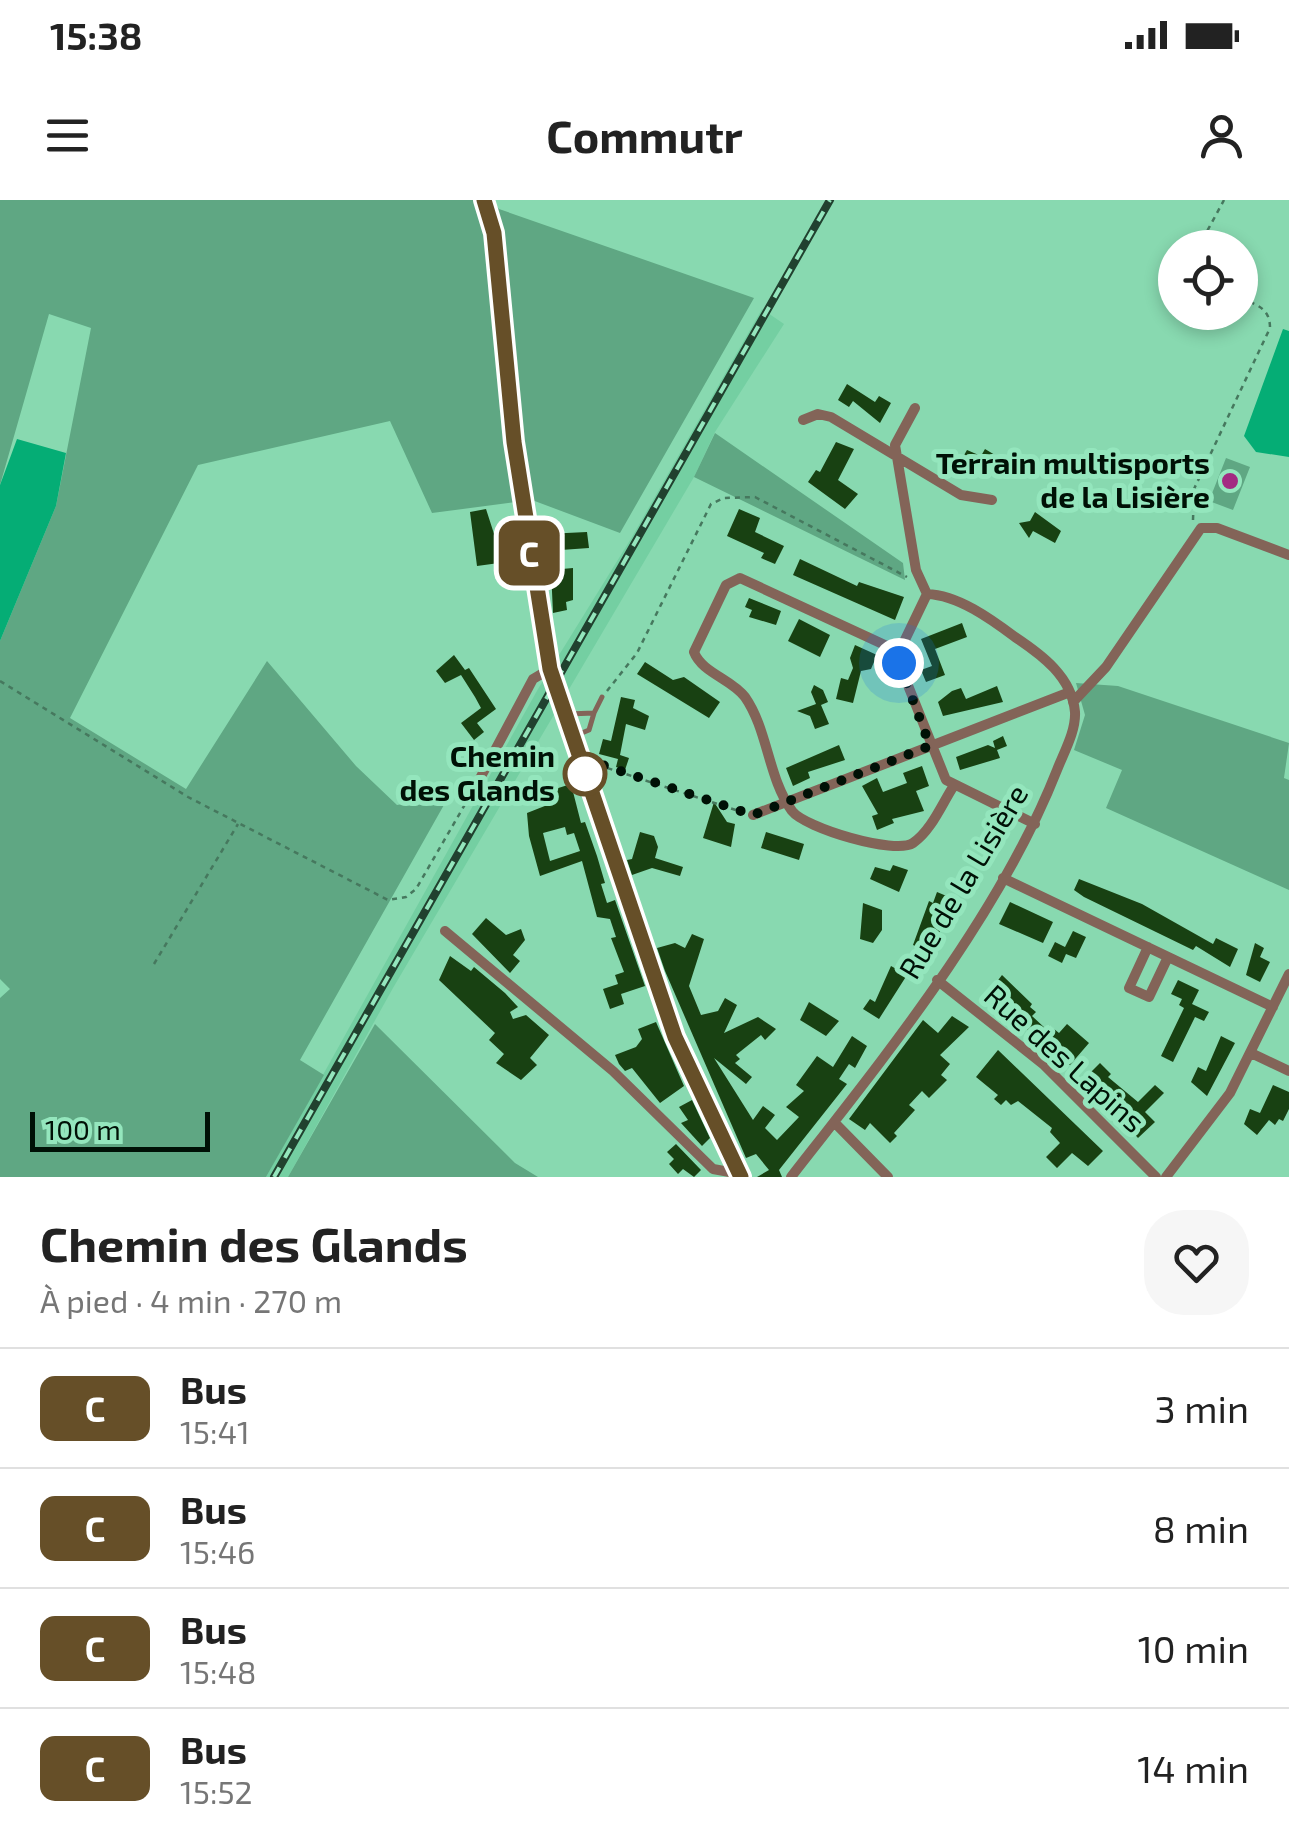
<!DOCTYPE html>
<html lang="fr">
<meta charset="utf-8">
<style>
body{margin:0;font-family:"Exo 2",sans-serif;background:#f6f6f6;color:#222;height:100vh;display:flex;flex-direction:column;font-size:38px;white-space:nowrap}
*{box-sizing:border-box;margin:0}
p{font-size:32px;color:#767676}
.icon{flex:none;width:55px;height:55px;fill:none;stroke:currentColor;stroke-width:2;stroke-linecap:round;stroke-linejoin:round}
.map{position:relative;height:977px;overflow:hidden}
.details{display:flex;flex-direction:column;background:#fff;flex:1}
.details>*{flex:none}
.badge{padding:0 20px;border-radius:15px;font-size:35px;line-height:65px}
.buttons{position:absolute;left:1158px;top:30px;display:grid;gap:20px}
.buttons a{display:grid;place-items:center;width:100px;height:100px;border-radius:50%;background:#fff;box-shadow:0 5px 15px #0003;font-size:50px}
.scale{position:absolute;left:30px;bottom:25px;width:180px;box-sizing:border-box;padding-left:10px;border:5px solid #001106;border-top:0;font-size:28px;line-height:35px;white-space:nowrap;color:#001106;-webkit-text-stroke:8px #94e6bd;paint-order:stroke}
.you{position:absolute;width:50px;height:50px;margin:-25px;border:8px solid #fff;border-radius:50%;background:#1a73e8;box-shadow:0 0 0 15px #1a73e833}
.map>.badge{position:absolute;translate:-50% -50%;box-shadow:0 0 0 5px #fff}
.round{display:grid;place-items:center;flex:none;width:105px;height:105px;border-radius:40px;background:#f6f6f6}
.overview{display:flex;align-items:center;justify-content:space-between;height:170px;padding:0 40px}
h1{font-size:48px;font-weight:700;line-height:75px}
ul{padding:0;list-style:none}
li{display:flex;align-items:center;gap:30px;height:120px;padding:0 40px;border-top:2px solid #e0e0e0}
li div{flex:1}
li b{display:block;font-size:38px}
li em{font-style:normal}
li .badge{min-width:110px;font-weight:700;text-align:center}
.status{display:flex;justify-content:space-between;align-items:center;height:70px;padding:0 50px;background:#fff;direction:ltr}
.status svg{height:28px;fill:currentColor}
header{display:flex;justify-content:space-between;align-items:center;height:130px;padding:0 40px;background:#fff;font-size:45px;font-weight:700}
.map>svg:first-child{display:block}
.built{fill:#74cfa2}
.green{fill:#5fa783}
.forest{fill:#05ad75}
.building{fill:#184112;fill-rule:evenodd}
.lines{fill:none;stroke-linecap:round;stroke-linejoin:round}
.path{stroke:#46785e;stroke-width:2.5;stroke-dasharray:5 5;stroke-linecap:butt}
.lane{stroke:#836458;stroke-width:5}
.street{stroke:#836458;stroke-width:10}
.secondary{stroke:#613625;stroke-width:15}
.rail-casing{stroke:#21412f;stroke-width:8}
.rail{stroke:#94e6bd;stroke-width:4;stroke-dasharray:11;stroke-linecap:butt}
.line-casing{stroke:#fff;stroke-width:22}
.line{stroke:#664f28;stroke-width:15}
.walk{stroke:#001106;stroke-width:10;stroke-dasharray:0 18}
.poi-dot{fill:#a32b82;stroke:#94e6bd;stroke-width:4}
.stop-dot{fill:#fff;stroke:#664f28;stroke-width:5}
.labels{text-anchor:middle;stroke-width:10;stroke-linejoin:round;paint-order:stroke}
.poi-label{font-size:30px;font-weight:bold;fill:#001106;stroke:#94e6bd;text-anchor:end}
.stop-label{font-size:30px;font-weight:bold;fill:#001106;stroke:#94e6bd;text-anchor:end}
.street-label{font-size:30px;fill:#001106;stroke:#94e6bd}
</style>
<div class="status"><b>15:38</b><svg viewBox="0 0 49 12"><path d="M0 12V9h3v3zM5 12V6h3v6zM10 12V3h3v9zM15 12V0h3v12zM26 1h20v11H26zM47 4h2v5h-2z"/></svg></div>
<header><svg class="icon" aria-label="menu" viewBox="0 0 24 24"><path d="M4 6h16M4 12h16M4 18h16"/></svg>Commutr<svg class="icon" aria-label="person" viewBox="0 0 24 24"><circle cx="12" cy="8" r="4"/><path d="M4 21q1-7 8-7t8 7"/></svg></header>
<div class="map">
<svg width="1289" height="977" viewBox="0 0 1289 977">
<rect width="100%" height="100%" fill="#88d9b0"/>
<path class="built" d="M762,109L784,124L715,232L694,277L393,788L288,977H266L538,489L632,337Z"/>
<path class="green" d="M0,0H491L499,9L754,98L620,333L532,300L432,313L390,221L198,265L70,518L186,589L267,461L356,566L397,605L449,596L300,860L324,875L266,977H0V798L10,789L0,779V441L56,306L91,128L49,114L0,285Z
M715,233L903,363L905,380L694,277Z
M1226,258L1250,267L1233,310L1209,301Z
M1076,483L1118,486L1289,543L1284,578L1289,580V690L1106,608L1122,570L1074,550L1085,515Z
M375,824L515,963L538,977H288Z"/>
<path class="forest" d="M1283,129L1289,131V257L1256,252L1244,236Z
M17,239L66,253L56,306L0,441V285Z"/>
<path class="building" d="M847,184L875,202L879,196L891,203L880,223L853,201L849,207L838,200Z
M836,242L854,249L838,280L858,294L845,309L808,282L816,270L820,272Z
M985,249L995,255L984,274L974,268L971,275H965L956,269L967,250L981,256Z
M486,309L496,340L504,348L498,354L499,363L477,366L470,312Z
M739,309L760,318L755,332L784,346L775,364L761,358L764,353L727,336Z
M1035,312L1061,331L1055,343L1033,331L1029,338L1019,323L1030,321Z
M587,332L589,348L547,351L546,334Z
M800,359L857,386L859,382L904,397L895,420L793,375Z
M573,368V400L566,402L567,410L553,413L551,370Z
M749,398L781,411L776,425L749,417L752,410L745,407Z
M799,419L830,435L820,457L788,441Z
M962,423L967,437L935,449L945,475L926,482L921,470L932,466L921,439Z
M855,445L877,455L871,469L861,471L853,503L836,499L841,478L848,480L853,468L850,458Z
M454,455L465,470L469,468L496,509L477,523L484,532L474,540L461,523L481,508L475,497L461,475L445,483L436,471Z
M645,462L673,480L684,477L720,502L709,518L637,474Z
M814,485L823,490L828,502L821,505L829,524L815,529L810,516L797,511L816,504L811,492Z
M997,486L1003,502L943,516L938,502L952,491L961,488L966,499Z
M621,497L635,500L633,508L649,516L645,530L626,524L620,555L629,558L625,570L616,567L618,559L599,554L603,539L611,541Z
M1003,536L1007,546L997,550L1000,558L960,570L956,557L988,545L995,548L993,541Z
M839,545L845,560L808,572L810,578L793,586L786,568Z
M922,566L929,586L916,591L924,611L892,619L894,623L877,630L872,616L878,614L862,586L877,578L883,592L907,583L903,573Z
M571,584L581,623L585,622L597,656L605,683L601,684L607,703L615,700L645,786L621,794L624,804L610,809L603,789L618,784L615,775L624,772L611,738L616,737L610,719L597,717L582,661L540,676L529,636L527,613L555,602L552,590ZM565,627L567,635L574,633L580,651L550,661L543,633Z
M714,602L727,622L735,624L731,647L703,638Z
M640,632L654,636L658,647L655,658L683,667L680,676L652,668L632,675L627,660L632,659Z
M766,632L804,644L799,660L761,648Z
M893,665L908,670L899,692L870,679L875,667L890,671Z
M1079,679L1142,704L1213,744L1216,738L1238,749L1230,767L1196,746L1193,750L1084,697L1074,690Z
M937,692L956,700L929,752L913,745L929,701L933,703Z
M1010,702L1053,722L1043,743L999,724Z
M863,703L882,710V730L873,743L860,739Z
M486,718L506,735L521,729L525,740L513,755L520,761L510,773L472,734Z
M1073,731L1086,737L1076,758L1066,754L1062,763L1048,756L1055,742L1065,747Z
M692,734L704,739L689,786L701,815L718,811L725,798L737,805L724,833L758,817L776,829L765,840L761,835L736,855L740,859L735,863L752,877L746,884L714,858L753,920L763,906L775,915L765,928L777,940L799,917L786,907L804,891L796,885L817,856L833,867L852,836L867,846L855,868L849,864L839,879L847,884L779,970L782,977H757L769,970L756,954L746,958L665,771L657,748L675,743L685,748Z
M1255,743L1264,748L1260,757L1270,762L1260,782L1246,775Z
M450,756L471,771L474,767L505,793L518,807L510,812L513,819L526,815L549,835L530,858L537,865L521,880L496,863L504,854L489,840L495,833L439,780Z
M891,766L907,775L879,819L863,809L870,799L875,802Z
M1002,775L1032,804L1030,807L1036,812L1032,816L1046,829L1049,825L1059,833L1067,824L1089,843L1070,865L986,796Z
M1178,780L1199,790L1192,804L1209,812L1204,821L1195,817L1173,862L1161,856L1184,808L1179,805L1182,799L1171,794Z
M809,802L839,821L826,836L800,820Z
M952,816L969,827L940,855L950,864L941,875L947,880L929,898L922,891L909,905L915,910L894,933L897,936L890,943L870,923L865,930L849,919L923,820L938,833Z
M656,822L684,886L660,903L632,868L625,871L619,864L615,855L636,847L642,839L638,829Z
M1221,836L1235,843L1207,896L1191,882L1198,867L1206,871Z
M998,850L1103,951L1088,966L1072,953L1057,968L1046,957L1060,943L1050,932L1052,928L1018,901L1011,905L1006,900L1001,905L994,899L998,895L976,877Z
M1100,863L1111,874L1108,877L1138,902L1155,885L1164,893L1145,912L1155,922L1138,938L1084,879Z
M1273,885L1289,892V909L1283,921L1279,919L1275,925L1269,920L1257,935L1244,924L1250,909L1260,913Z
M692,900L710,938L702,946L681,923L688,920L679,907Z
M676,944L701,970L694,977L683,969L678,974L669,964L674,959L667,952Z"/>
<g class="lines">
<path class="path" d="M1198,48L1224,0
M1193,297L1211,296
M1193,320L1194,289L1270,128C1270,108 1257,105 1240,98
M0,481L188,597L388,700L406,697L416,689L471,594
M607,491L637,453L711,304L724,298L755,297L907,377
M598,565L742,612
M154,764L238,624"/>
<path class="lane" d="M594,513L602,497
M568,514L594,513L589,530L577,535"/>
<path class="street" d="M915,208L895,245L916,370L927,394L902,446L899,463L946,580L1035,624
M803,220L818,214L831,217L961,295L992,300
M900,452L740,378L726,385L694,452C702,473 732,479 745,497C768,530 768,578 792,611C805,628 895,655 913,643C931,631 942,604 953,587
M1073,502L1106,467L1201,328H1217L1289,355
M477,584L533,479L550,469
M753,615L1070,492
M1003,678L1273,807
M445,731L613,871L713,969L740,974
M1148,747L1129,788L1149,797L1168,757
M937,780L1043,864L1156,977
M1251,853L1289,871
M834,922L888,977
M791,977C887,854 1000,715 1057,570C1064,552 1076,531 1075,512C1072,477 1042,455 1015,437C991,419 958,395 927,394
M1166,977L1230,893L1289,774"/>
<path class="secondary" d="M484,0L494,33L514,242L550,469L675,837L741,977"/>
<g class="rail-casing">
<path id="rail" d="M274,977L830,0"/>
</g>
<use href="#rail" class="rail"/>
</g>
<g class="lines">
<g class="line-casing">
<path id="line" d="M484,0L494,33L514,242L550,469L675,837L741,977"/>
</g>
<use href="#line" class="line"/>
<path class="walk" d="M585,574L584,559L753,615L930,546L899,463"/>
</g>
<circle class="poi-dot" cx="1230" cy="281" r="10"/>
<circle class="stop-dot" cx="585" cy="574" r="20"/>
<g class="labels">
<g class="poi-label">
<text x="1210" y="274">Terrain multisports<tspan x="1210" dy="34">de la Lisière</tspan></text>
</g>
<g class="stop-label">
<text x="555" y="567">Chemin<tspan x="555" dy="34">des Glands</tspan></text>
</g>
<g class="street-label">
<text transform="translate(964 682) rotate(-59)" y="10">Rue de la Lisière</text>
<text transform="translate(1064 859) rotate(42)" y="10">Rue des Lapins</text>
</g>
</g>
</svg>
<div class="buttons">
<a><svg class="icon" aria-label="locate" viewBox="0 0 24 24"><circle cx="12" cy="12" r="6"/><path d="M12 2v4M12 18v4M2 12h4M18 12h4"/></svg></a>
</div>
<div class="scale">100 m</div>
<div class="you" style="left:899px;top:463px"></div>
<b class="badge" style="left:529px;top:353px;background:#664f28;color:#fff">C</b>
</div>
<section class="details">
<div class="overview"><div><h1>Chemin des Glands</h1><p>À pied · 4 min · 270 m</p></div><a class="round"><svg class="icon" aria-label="heart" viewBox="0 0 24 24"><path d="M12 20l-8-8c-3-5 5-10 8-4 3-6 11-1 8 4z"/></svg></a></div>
<ul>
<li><span class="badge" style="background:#664f28;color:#fff">C</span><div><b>Bus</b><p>15:41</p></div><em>3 min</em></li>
<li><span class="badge" style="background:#664f28;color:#fff">C</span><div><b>Bus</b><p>15:46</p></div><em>8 min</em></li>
<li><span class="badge" style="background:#664f28;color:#fff">C</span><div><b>Bus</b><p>15:48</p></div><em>10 min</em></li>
<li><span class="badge" style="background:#664f28;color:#fff">C</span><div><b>Bus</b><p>15:52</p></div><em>14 min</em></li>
</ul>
</section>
